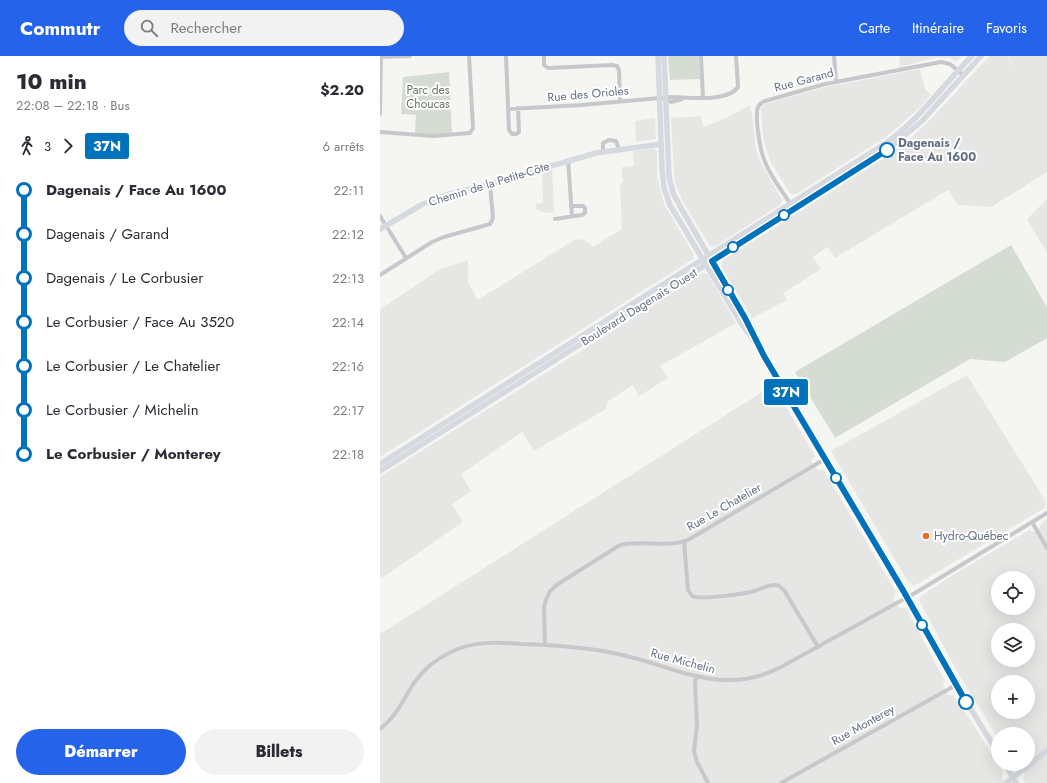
<!DOCTYPE html>
<html lang="fr">
<meta charset="utf-8">
<style>
body{margin:0;font-family:Jost,sans-serif;background:#f2f2f3;color:#2b2b33;height:100vh;display:flex;flex-direction:column;font-size:15px;white-space:nowrap}
*{box-sizing:border-box;margin:0}
p{font-size:13px;color:#7c7c81}
.icon{flex:none;width:22px;height:22px;fill:none;stroke:currentColor;stroke-width:2;stroke-linecap:round;stroke-linejoin:round}
.map{position:relative;flex:1;overflow:hidden}
.details{display:flex;flex-direction:column;background:#fff;width:380px}
.details>*{flex:none}
.badge{padding:0 8px;border-radius:3px;font-size:14px;line-height:26px}
.tools{position:absolute;left:611px;top:515px;display:grid;gap:8px}
.tools a{display:grid;place-items:center;width:44px;height:44px;border-radius:50%;background:#fff;box-shadow:0 4px 16px #0002;font-size:20px}
.map>.badge{position:absolute;translate:-50% -50%;box-shadow:0 0 0 2px #fff}
.legs{display:flex;align-items:center;gap:6px;height:44px;padding:0 16px;font-size:13px}
.legs p{margin-inline-start:auto}
.head{display:flex;align-items:center;justify-content:space-between;height:68px;padding:0 16px}
h1{font-size:22px;font-weight:800;line-height:30px}
.action{display:flex;gap:8px;margin-top:auto;padding:8px 16px}
.action a{flex:1;height:46px;border-radius:24px;background:#2563eb;color:#fff;font-size:16px;font-weight:800;line-height:46px;text-align:center}
.action a+a{background:#f2f2f3;color:#2b2b33}
ul{padding:0 16px;list-style:none}
li{display:flex;align-items:center;gap:14px;height:44px;font-size:15px}
li i{display:grid;place-items:center;width:6px;height:100%;margin:0 5px;background:currentColor}
li i::after{content:'';width:10px;height:10px;margin:-5px;border:3px solid;border-radius:50%;background:#fff}
li p{margin-inline-start:auto}
li:first-child i{background:linear-gradient(#0000 50%,currentColor 0)}
li:last-child i{background:linear-gradient(currentColor 50%,#0000 0)}
header{display:flex;align-items:center;gap:24px;box-sizing:border-box;height:56px;padding:0 20px;background:#2563eb;color:#fff}
header strong{font-size:19px}
nav{display:flex;gap:22px;margin-inline-start:auto;font-size:14px}
.search{width:280px;height:36px;background:#f2f2f3;display:flex;align-items:center;gap:10px;box-sizing:border-box;padding:0 14px;border-radius:22px;color:#7c7c81;font-size:15px}
main{display:flex;flex:1;min-height:0}
.map>svg:first-child{display:block}
.built{fill:#e6e6e5;fill-rule:evenodd}
.green{fill:#d5ddd3}
.lines{fill:none;stroke-linecap:round;stroke-linejoin:round}
.street{stroke:#c6c8cc;stroke-width:4}
.secondary{stroke:#d6d9df;stroke-width:5.5}
.line-1-casing{stroke:#fff;stroke-width:9}
.line-1{stroke:#0072bc;stroke-width:6}
.stop-1-dot{fill:#fff;stroke:#0072bc;stroke-width:2}
.poi-dot{fill:#e56e22;stroke:#fff;stroke-width:1.5}
.labels{text-anchor:middle;stroke-width:4;stroke-linejoin:round;paint-order:stroke}
.street-label{font-size:12px;fill:#647083;stroke:#fff}
.park-label{font-size:12px;fill:#647a63;stroke:#fff}
.stop-label{font-size:12px;font-weight:bold;fill:#647083;stroke:#fff;text-anchor:start}
.poi-label{font-size:12px;fill:#647083;stroke:#fff;text-anchor:start}
</style>
<header>
<strong>Commutr</strong>
<div class="search"><svg class="icon" aria-label="search" viewBox="0 0 24 24"><circle cx="10" cy="10" r="6"/><path d="M15 15l6 6"/></svg>Rechercher</div>
<nav><a>Carte</a><a>Itinéraire</a><a>Favoris</a></nav>
</header>
<main>
<section class="details">
<div class="head"><div><h1>10 min</h1><p>22:08 – 22:18 · Bus</p></div><b>$2.20</b></div>
<div class="legs"><svg class="icon" aria-label="walk" viewBox="0 0 24 24"><circle cx="13" cy="4" r="2"/><path d="M13 8l-2 6 4 7M11 14l-3 7M7 12l3-4h3l4 4"/></svg>3<svg class="icon" aria-label="forward" viewBox="0 0 24 24"><path d="M9 5l7 7-7 7"/></svg><b class="badge" style="background:#0072bc;color:#fff">37N</b><p>6 arrêts</p></div>
<ul>
<li><i style="color:#0072bc"></i><b>Dagenais / Face Au 1600</b><p>22:11</p></li>
<li><i style="color:#0072bc"></i><span>Dagenais / Garand</span><p>22:12</p></li>
<li><i style="color:#0072bc"></i><span>Dagenais / Le Corbusier</span><p>22:13</p></li>
<li><i style="color:#0072bc"></i><span>Le Corbusier / Face Au 3520</span><p>22:14</p></li>
<li><i style="color:#0072bc"></i><span>Le Corbusier / Le Chatelier</span><p>22:16</p></li>
<li><i style="color:#0072bc"></i><span>Le Corbusier / Michelin</span><p>22:17</p></li>
<li><i style="color:#0072bc"></i><b>Le Corbusier / Monterey</b><p>22:18</p></li>
</ul>
<div class="action"><a>Démarrer</a><a>Billets</a></div>
</section>
<div class="map">
<svg width="667" height="727" viewBox="0 0 667 727">
<rect width="100%" height="100%" fill="#f5f6f2"/>
<path class="built" d="M519,0H582L576,6L569,2L558,1L520,11Z
M610,0H627L638,16L628,0H667V116L611,151L578,149L568,134L455,202L447,191L433,201L441,213L403,237L407,244L372,262L341,210L342,205L506,101L530,83L553,61L599,11Z
M540,13L545,33L551,39L536,55L506,81L487,93L418,137L414,139L410,137L391,107L386,93L383,82L381,52L385,48L446,31Z
M370,49L373,63L376,94L382,109L402,144L401,148L334,191L330,190L303,146L295,127L294,116L291,62L321,60L322,67L324,71L346,62Z
M275,62L276,83L256,86L255,65Z
M274,92L277,95V120L284,148L313,197V203L0,401V254L58,214L88,204V226L98,244L191,186L197,183L204,184L209,187L213,191L242,173L240,129L243,124L245,123H242V111L254,110L253,95Z
M172,112L174,156L166,157L155,153L156,148L163,147L162,115Z
M667,143V197L647,163Z
M323,217H327L356,267L280,310L288,322L259,340L253,329L227,346L226,353L154,395L142,376L81,418L91,435L72,448L83,466L2,522L0,519V421L242,269Z
M587,319L665,444L666,451L534,530L527,524L451,395Z
M393,329L435,400L431,405L438,414L443,413L516,536L513,543L519,552H526L542,582L565,625L563,630L568,639H573L593,668L623,716L622,722L625,727H0V578Z
M667,463V727H645L643,722L645,718L638,709L635,708H648V678H618V682L578,617L539,544L541,540L573,519L649,474L653,476L660,471L662,466ZM618,522H648V552H618ZM618,574H648V604H618ZM618,626H648V656H618Z"/>
<path class="green" d="M288,0H319L320,23L290,24Z
M69,16L72,77L53,78L35,77L36,59L21,58L23,21Z
M631,189L667,251V282L625,306L590,303L455,382L415,316Z"/>
<g class="lines">
<path class="street" d="M126,0L129,74L132,78H136L139,76L138,52
M164,0V9L168,12L232,9L237,10L239,14L240,45
M321,0L323,42
M454,0L456,26
M0,1L30,0
M284,43L291,46L302,43
M128,53L202,49L291,41C307,41 347,47 358,31L356,0
M0,58L1,0
M0,76L53,80L90,77L93,72L89,0
M223,95V87L229,84L236,85L239,93
M188,104L192,160
M411,149C401,133 387,116 382,97C379,87 378,77 377,66C377,57 375,49 385,45L445,28L561,6L570,8L583,19
M0,160L26,202
M175,163L202,159L205,157V152L203,150H191
M0,219L52,186L64,181L110,168L113,162L110,128
M652,466L667,492
M304,485L308,534L312,540C321,544 363,538 374,535C381,533 389,528 396,529C399,529 401,531 404,534L438,591
M165,589L164,551L166,544L170,535L178,528L240,489C260,484 289,492 308,484L445,403
M316,621L315,628L317,669L314,695L317,706L328,727
M0,673C16,661 23,644 34,627C43,614 56,603 71,596C93,585 117,586 142,588C174,589 206,591 238,598C295,610 342,642 401,611L535,537L667,457
M401,727L576,629"/>
<path class="secondary" d="M278,0L282,112L284,132L290,149L360,265L384,300L527,541L576,629L618,697
M284,0L289,120L293,137L301,152L365,262L374,280
M0,173L43,148L63,140L110,128L216,97L281,88
M0,408L506,87C541,62 562,30 592,0
M0,415L507,94L542,65L601,0
M625,708L636,727
M626,727L667,695"/>
</g>
<g class="lines">
<g class="line-1-casing">
<path id="line-1" d="M507,94L332,205L365,262L384,300L524,536L586,646"/>
</g>
<use href="#line-1" class="line-1"/>
</g>
<g class="stop-1-dot">
<circle cx="507" cy="94" r="7"/>
<circle cx="404" cy="159" r="5"/>
<circle cx="353" cy="191" r="5"/>
<circle cx="348" cy="234" r="5"/>
<circle cx="456" cy="422" r="5"/>
<circle cx="542" cy="569" r="5"/>
<circle cx="586" cy="646" r="7"/>
</g>
<circle class="poi-dot" cx="546" cy="480" r="4"/>
<g class="labels">
<g class="street-label">
<text transform="translate(424 24) rotate(-15)" y="4">Rue Garand</text>
<text transform="translate(208 38) rotate(-5)" y="4">Rue des Orioles</text>
<text transform="translate(109 128) rotate(-17)" y="4">Chemin de la Petite-Côte</text>
<text transform="translate(259 251) rotate(-32)" y="4">Boulevard Dagenais Ouest</text>
<text transform="translate(344 451) rotate(-30)" y="4">Rue Le Chatelier</text>
<text transform="translate(303 605) rotate(15)" y="4">Rue Michelin</text>
<text transform="translate(483 669) rotate(-29)" y="4">Rue Monterey</text>
</g>
<g class="park-label">
<text x="48" y="38">Parc des<tspan x="48" dy="14">Choucas</tspan></text>
</g>
<g class="stop-label">
<text x="518" y="91">Dagenais /<tspan x="518" dy="14">Face Au 1600</tspan></text>
</g>
<g class="poi-label">
<text x="554" y="484">Hydro-Québec</text>
</g>
</g>
</svg>
<div class="tools">
<a><svg class="icon" aria-label="locate" viewBox="0 0 24 24"><circle cx="12" cy="12" r="6"/><path d="M12 2v4M12 18v4M2 12h4M18 12h4"/></svg></a>
<a><svg class="icon" aria-label="layers" viewBox="0 0 24 24"><path d="M12 4l9 5-9 5-9-5zM3 14l9 5 9-5"/></svg></a>
<a>+</a>
<a>−</a>
</div>
<b class="badge" style="left:406px;top:336px;background:#0072bc;color:#fff">37N</b>
</div>
</main>
